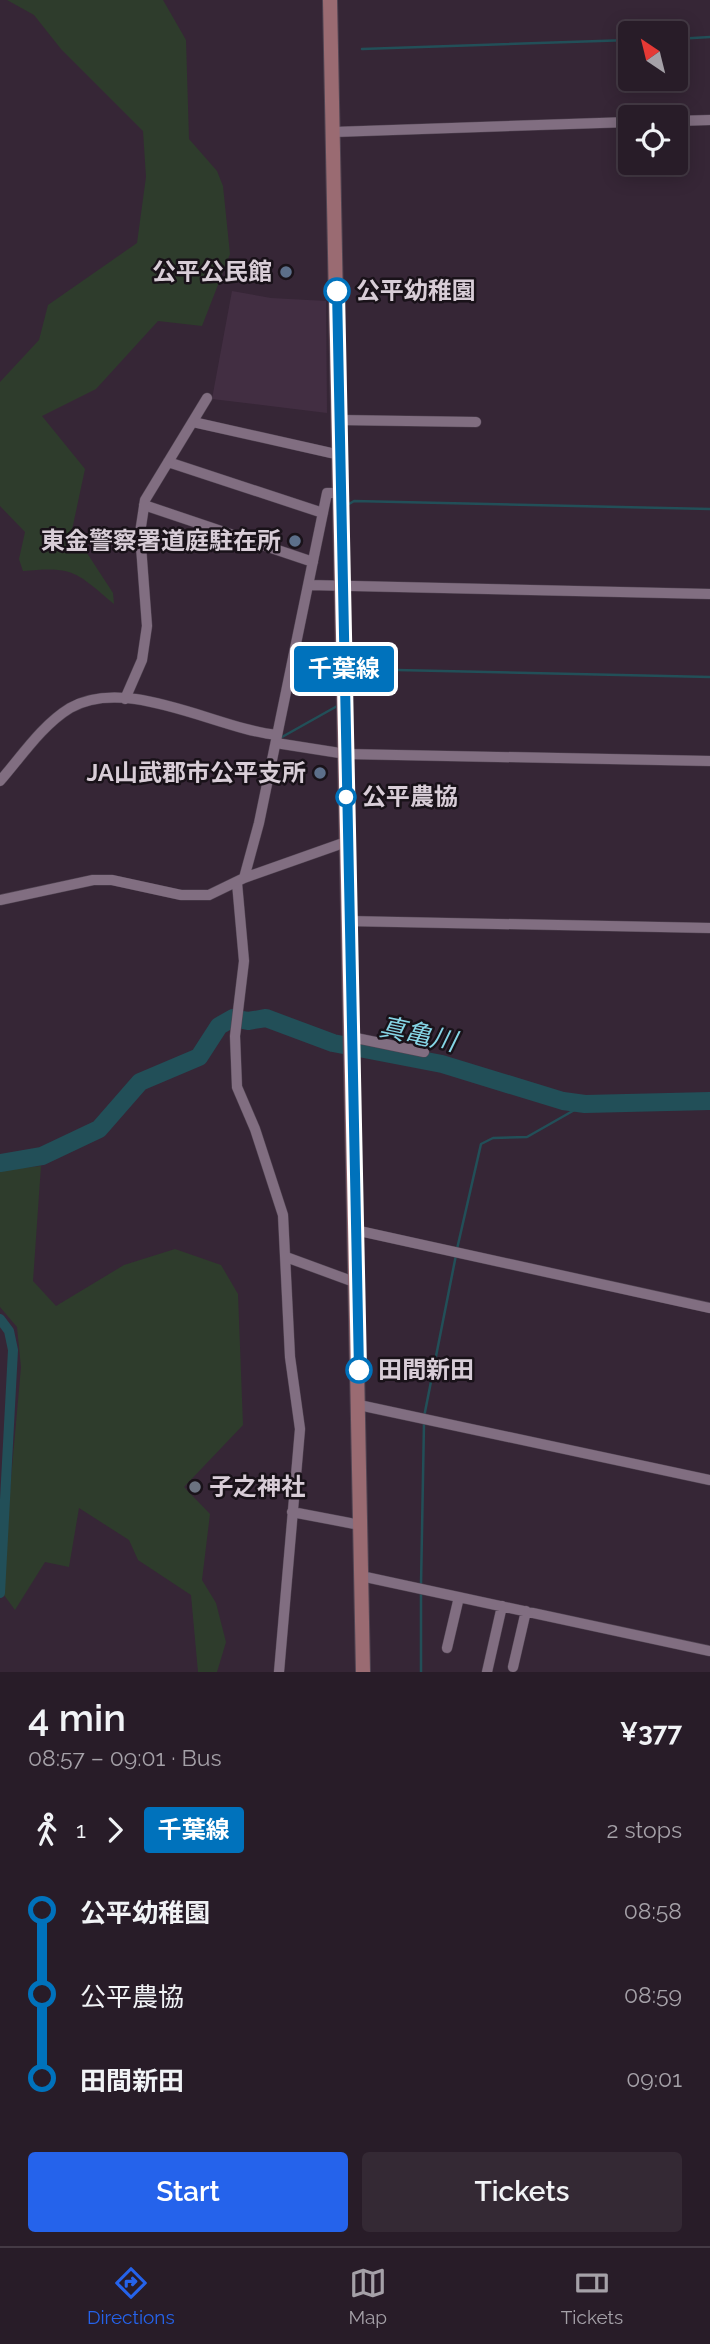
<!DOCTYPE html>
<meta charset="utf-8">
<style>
body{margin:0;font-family:Raleway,"Noto Sans JP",sans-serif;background:#342934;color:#f1f3f6;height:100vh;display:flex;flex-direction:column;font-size:26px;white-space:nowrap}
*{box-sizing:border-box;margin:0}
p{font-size:23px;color:#a5a1a8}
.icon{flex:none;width:38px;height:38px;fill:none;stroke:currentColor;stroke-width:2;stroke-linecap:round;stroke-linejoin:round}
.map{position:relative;height:1672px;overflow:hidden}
.details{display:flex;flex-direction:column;background:#281c28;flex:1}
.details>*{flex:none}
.badge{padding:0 14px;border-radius:5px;font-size:24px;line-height:46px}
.needle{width:46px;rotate:325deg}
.buttons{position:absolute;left:618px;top:21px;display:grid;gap:14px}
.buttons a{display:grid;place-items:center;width:70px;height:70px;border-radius:7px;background:#281c28;box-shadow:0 4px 18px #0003,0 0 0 2px #443a45;font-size:35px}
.map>.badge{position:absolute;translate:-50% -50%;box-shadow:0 0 0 4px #fff}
.legs{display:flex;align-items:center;gap:10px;height:77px;padding:0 28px;font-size:23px}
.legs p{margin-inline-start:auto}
.headline{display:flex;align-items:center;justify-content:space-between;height:119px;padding:0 28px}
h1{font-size:38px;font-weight:600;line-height:52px}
.action{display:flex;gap:14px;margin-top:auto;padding:14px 28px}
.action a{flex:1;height:80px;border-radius:7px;background:#2563eb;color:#fff;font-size:28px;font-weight:600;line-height:80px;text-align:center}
.action a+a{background:#342934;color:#f1f3f6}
ul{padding:0 28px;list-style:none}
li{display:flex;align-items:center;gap:24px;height:84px;font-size:26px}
li i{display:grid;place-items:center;width:10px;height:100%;margin:0 9px;background:currentColor}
li i::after{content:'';width:18px;height:18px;margin:-9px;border:5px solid;border-radius:50%;background:#281c28}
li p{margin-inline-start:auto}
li:first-child i{background:linear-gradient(#0000 50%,currentColor 0)}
li:last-child i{background:linear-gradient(currentColor 50%,#0000 0)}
.menu{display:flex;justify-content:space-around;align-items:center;height:98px;border-top:2px solid #443a45;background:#281c28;font-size:19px;color:#a5a1a8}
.menu a{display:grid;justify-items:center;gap:4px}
.menu .active{color:#2563eb}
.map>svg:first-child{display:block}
.built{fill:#422e42}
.green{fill:#2e3c2c}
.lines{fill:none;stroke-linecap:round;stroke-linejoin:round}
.stream{stroke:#224f58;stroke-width:2.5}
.canal{stroke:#224f58;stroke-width:10}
.river{stroke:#224f58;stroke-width:18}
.street-casing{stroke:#514452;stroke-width:11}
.secondary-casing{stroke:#514452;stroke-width:16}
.street{stroke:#816e81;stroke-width:10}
.secondary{stroke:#9a6b72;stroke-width:14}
.line-1-casing{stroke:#fff;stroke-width:16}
.line-1{stroke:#0072bc;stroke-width:10}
.service-dot{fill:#5c6f8a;stroke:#191219;stroke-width:2.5}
.stop-1-dot{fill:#fff;stroke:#0072bc;stroke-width:3.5}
.worship-dot{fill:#6b7280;stroke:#191219;stroke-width:2.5}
.labels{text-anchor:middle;stroke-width:5;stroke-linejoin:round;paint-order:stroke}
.poi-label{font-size:24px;font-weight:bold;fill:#d8cdd7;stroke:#191219;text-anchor:end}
.stop-label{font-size:24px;font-weight:bold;fill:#d8cdd7;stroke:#191219;text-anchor:start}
.water-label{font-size:26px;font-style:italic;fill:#86d5e6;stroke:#191219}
</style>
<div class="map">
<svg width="710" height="1672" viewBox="0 0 710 1672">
<rect width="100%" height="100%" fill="#362636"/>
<path class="built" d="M232,291L271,298L326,301L327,413L212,399Z"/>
<path class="green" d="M7,0H163L186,40L189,139L217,171L223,186L230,254L202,326L158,321L96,389L42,416L85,469L72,530L113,593L114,604C76,572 74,566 23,571L19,559L25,532L0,506V382L39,340L48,305L137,243L146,177L143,131L61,49L34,15Z
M41,1166L33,1281L56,1306L124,1265L175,1249L221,1265L238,1294L243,1425L184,1487L210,1514L202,1580L216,1603L226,1642L217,1672H198L191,1595L138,1560L129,1540L79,1508L69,1567L45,1562L15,1610L1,1591L21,1367L17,1327L0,1307V1170Z"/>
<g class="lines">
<path class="stream" d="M676,39L710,37
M362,49L630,40
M349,504L354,501L710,509
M348,700L351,699V669L710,677
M282,737L339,705
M457,1249L481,1144L493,1138L527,1137L585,1104
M424,1417L456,1255
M421,1585L424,1423
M421,1591V1672"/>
<path class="canal" d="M0,1319L9,1331L13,1350L0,1593"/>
<path class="river" d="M0,1163L42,1156L99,1129L140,1082L199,1057L219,1026L233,1018L248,1021L266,1018L333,1043L442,1064L563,1101L585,1104L710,1101"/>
<g class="street-casing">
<path id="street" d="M676,121L710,120
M334,132L630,122
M339,420L476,422
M193,422L340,455
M168,462L323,513
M144,505L313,562
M308,585L710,594
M125,699L142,660L147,626L140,533L145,500L207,398
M276,743L346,754L710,761
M0,781C21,757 42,725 70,708C127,675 217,729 277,735
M244,878L259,823L327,493H340
M237,883L244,961L235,1036L237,1087L255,1129L283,1215L290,1357L300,1429L279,1672
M0,900L93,880H112L181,895H209L244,878L346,842
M347,921L710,928
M351,1037L424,1052
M355,1230L710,1308
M286,1257L357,1283
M359,1405L710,1480
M292,1512L360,1525
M361,1576L710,1651
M447,1648L459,1597
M513,1667L526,1611
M487,1672L502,1606"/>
</g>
<g class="secondary-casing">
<path id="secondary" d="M330,0L363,1672"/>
</g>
<use href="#street" class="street"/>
<use href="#secondary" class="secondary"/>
</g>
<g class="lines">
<g class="line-1-casing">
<path id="line-1" d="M337,291L359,1370"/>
</g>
<use href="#line-1" class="line-1"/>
</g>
<g class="service-dot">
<circle cx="286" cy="272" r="7"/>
<circle cx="295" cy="541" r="7"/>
<circle cx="320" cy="773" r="7"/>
</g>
<g class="stop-1-dot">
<circle cx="337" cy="291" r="12"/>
<circle cx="346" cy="797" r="9"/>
<circle cx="359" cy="1370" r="12"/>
</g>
<circle class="worship-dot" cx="195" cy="1487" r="7"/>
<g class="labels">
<g class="poi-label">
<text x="272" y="280">公平公民館</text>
<text x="281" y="549">東金警察署道庭駐在所</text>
<text x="306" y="781">JA山武郡市公平支所</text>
<text x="209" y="1495" text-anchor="start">子之神社</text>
</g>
<g class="stop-label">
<text x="356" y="299">公平幼稚園</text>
<text x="362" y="805">公平農協</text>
<text x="378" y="1378">田間新田</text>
</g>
<g class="water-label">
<text transform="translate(418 1034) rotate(12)" y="9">真亀川</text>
</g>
</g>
</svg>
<div class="buttons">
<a><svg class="needle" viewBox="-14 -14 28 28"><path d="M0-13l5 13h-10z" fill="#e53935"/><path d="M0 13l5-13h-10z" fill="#a5a1a8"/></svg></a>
<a><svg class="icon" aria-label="locate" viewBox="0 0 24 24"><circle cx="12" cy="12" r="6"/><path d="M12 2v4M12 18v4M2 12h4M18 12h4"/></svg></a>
</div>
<b class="badge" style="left:344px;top:669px;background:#0072bc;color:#fff">千葉線</b>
</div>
<section class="details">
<div class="headline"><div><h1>4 min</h1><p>08:57 – 09:01 · Bus</p></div><b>¥377</b></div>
<div class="legs"><svg class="icon" aria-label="walk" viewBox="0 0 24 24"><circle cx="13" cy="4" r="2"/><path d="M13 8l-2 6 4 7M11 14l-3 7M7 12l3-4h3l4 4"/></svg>1<svg class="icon" aria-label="forward" viewBox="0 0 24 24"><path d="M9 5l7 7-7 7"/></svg><b class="badge" style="background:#0072bc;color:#fff">千葉線</b><p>2 stops</p></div>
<ul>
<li><i style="color:#0072bc"></i><b>公平幼稚園</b><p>08:58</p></li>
<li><i style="color:#0072bc"></i><span>公平農協</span><p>08:59</p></li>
<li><i style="color:#0072bc"></i><b>田間新田</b><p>09:01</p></li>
</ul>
<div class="action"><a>Start</a><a>Tickets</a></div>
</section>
<nav class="menu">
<a class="active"><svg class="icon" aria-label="directions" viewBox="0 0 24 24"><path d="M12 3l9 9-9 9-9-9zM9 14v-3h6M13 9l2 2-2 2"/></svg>Directions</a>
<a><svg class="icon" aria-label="map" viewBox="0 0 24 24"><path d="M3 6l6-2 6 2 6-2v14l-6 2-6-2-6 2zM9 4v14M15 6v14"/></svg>Map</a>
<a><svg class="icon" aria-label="tickets" viewBox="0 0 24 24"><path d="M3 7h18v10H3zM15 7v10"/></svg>Tickets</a>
</nav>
